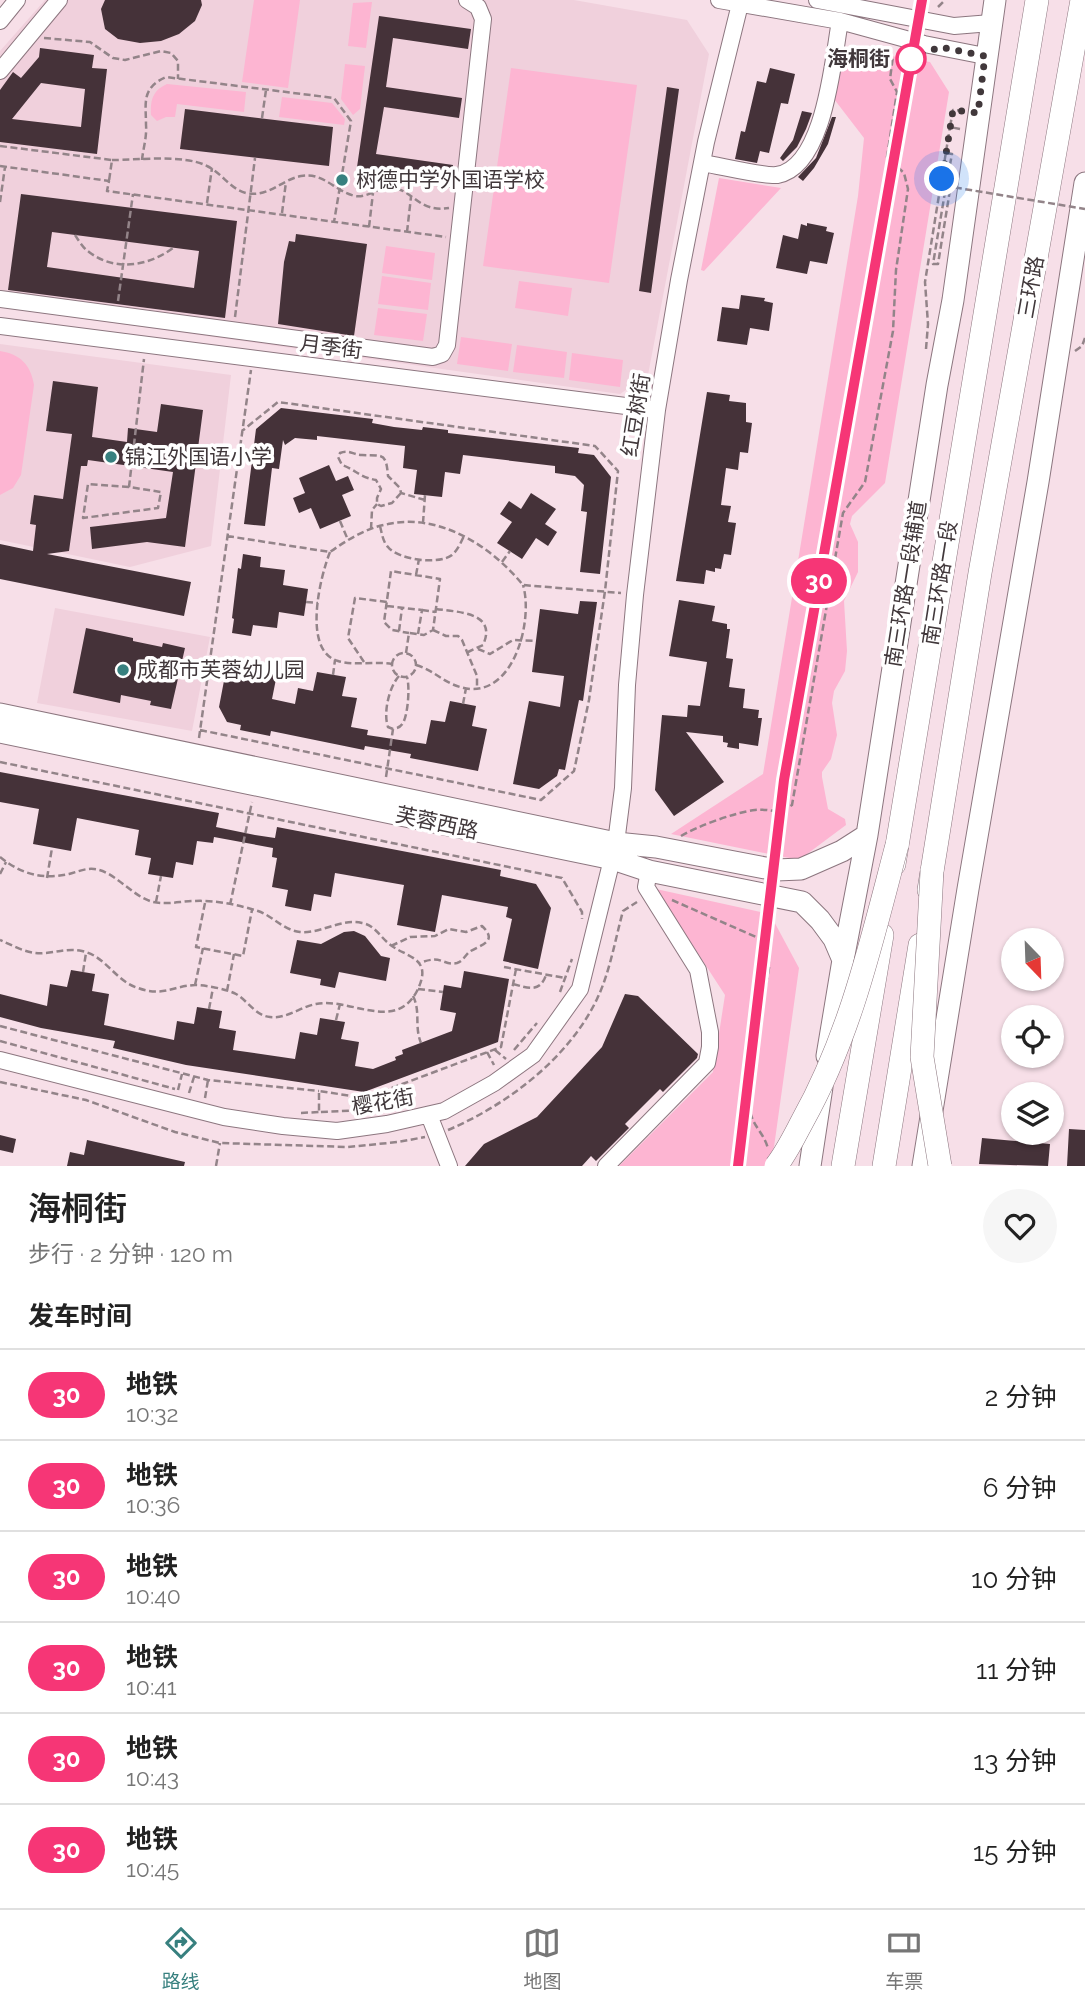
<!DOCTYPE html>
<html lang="zh">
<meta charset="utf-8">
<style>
body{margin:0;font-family:Raleway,"Noto Sans SC",sans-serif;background:#f6f6f6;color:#222;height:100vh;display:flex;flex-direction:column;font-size:26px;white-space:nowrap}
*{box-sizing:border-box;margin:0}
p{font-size:23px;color:#767676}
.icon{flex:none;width:38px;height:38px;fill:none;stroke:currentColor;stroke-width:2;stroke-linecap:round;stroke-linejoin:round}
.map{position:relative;height:1166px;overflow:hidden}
.side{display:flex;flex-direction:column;background:#fff;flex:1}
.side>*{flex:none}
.badge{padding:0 14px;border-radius:23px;font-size:24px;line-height:46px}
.needle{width:46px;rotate:157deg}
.tools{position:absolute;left:1001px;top:928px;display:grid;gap:14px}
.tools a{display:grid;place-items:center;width:63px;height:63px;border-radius:50%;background:#fff;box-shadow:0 2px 5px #0004;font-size:35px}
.you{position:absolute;width:35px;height:35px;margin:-18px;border:5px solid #fff;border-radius:50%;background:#1a73e8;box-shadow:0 0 0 10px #1a73e833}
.map>.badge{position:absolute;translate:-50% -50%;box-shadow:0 0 0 4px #fff}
h2{padding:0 28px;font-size:26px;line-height:63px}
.round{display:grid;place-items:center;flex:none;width:74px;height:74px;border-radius:37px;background:#f6f6f6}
.head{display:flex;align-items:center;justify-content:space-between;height:119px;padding:0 28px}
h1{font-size:33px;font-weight:600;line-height:52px}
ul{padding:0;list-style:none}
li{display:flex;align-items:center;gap:21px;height:91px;padding:0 28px;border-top:2px solid #e0e0e0}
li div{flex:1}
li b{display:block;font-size:26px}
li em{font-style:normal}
li .badge{min-width:77px;font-weight:700;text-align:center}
.menu{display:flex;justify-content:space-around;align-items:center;height:98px;border-top:2px solid #e0e0e0;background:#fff;font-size:19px;color:#767676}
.menu a{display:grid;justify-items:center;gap:4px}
.menu .active{color:#37807f}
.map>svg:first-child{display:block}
.built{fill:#f0d0dc}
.green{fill:#fdb5d2}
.building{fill:#453239;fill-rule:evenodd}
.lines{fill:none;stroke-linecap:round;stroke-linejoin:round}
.minor-casing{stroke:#8c767f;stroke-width:18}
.major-casing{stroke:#8c767f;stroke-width:23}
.highway-casing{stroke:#8c767f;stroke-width:24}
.path{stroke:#938489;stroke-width:2.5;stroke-dasharray:7 3.5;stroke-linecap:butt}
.minor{stroke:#fff;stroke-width:16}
.major{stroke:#fff;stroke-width:21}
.highway{stroke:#fff;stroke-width:23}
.highway-bridge-casing{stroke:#8c767f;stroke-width:24;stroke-linecap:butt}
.path-bridge{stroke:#938489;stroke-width:2.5;stroke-dasharray:7 3.5;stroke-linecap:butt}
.highway-bridge{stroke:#fff;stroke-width:23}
.line-casing{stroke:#fff;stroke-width:16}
.line{stroke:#f63676;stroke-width:10}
.walk{stroke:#41383b;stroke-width:7;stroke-dasharray:0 12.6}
.stop-dot{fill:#fff;stroke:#f63676;stroke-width:3.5}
.poi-dot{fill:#37807f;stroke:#fff;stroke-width:2.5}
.labels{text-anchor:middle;stroke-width:7;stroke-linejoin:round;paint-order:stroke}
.stop-label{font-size:21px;font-weight:bold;fill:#41383b;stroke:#fff;text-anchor:end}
.poi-label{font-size:21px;fill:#41383b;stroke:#fff;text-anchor:start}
.street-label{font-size:21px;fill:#41383b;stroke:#fff}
</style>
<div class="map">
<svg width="1085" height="1166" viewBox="0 0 1085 1166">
<rect width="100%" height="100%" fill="#f7dfe8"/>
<path class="built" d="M45,0H574L687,20L709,54L648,375L620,394L0,307V51Z
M0,344L231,375L211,546L130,567L0,540Z
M55,608L210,637L192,731L37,703Z"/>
<path class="green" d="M254,0H300L288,88L242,82Z
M372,2L366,48L348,46L353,3Z
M845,49L930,62L949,92L885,483L852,516L850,524L858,542V572L844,601L847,651L845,671L834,691L832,703L837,735L831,759L822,772V777L828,809L845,819L846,825L799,860L671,834L763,774L858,196L864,138L834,99Z
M345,64L365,66L360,109L353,115L341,99Z
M511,68L637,85L609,283L483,266Z
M167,84L246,92L244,112L177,104L175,117H166L157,121L151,115C150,100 153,90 167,84Z
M282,97L332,103L345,119L344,125L279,117Z
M719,178L781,188L704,271L701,270Z
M386,246L435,253L432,280L382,273Z
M382,276L431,283L428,310L378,304Z
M519,281L572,288L568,316L515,308Z
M378,308L427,314L423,341L374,335Z
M461,337L512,344L508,371L457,364Z
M517,345L567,352L564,378L513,372Z
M0,351C20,354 31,365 34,385L21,475L13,488L0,495Z
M572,353L623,360L620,387L569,380Z
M656,889L770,914L799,968L774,1147L766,1166H619L713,1072L725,995Z"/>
<path class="building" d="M105,0H201L202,5L195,21L179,34L161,41L140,43L118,39L105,29L101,9Z
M379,16L471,29L468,49L393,38L386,87L462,98L459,118L384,107L376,154L453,165L450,188L356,174Z
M40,48L94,55L92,68L107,69L97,154L0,142V90L13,72L21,78L39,57ZM41,83L85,89L81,127L12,119Z
M770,68L795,74L788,104L781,103L769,153L760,151L757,163L735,159L741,131L745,132L757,81L766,83Z
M667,87L679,89L651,293L639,291Z
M185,109L333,127L329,166L180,149Z
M802,111L812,113L806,129L797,147L783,161L780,158L793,140Z
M832,117H836L828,144L814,168L803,181L798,177L816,158Z
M21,194L237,221L225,318L8,290ZM52,232L199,251L194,288L47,267Z
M807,223L827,227L826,231L834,233L827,264L810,261L807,274L776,268L783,235L798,239L801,224L807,226Z
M296,234L367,244L354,336L278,324L284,262L289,241L295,242Z
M741,295L765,298L764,301L773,303L769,331L750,328L747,345L717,341L722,307L739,309Z
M53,381L98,387L92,437L127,442L128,428L157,432L161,404L203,410L185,547L147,542L92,549L90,527L166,518L173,472L88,460L87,466H81L69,551L47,554L191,582L184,616L0,579V544L33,551L36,525L30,524L34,495L63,499L72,434L46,431Z
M707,392L730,395L729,401L746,403V422L752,423L748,453L740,452L738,470L726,468L721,505L731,506L728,522L736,523L731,555L724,554L721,569L715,568V572L706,570L704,584L676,581Z
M281,408L373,419L372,423L394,427L422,430L423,427L448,430V433L579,448L578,453L594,455L611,477L600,574L580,572L587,512L581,511L584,485L575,476L555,473V466L463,455L460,474L445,472L442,497L414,494L417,470L403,468L405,446L317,436V440L295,438L285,445L283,440L279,469L272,468L265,526L244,524L256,429Z
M329,465L336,481L348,476L354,490L342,495L351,516L320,529L311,508L299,513L293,498L305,493L299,478Z
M531,493L556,509L545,524L557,532L548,546L536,538L522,559L497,543L512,522L500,514L509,501L521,509Z
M243,554L261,557L260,567L285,570L283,585L308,589L304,616L279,612L277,628L253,625L251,636L232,633L234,619L232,618L238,568L241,569Z
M679,600L715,606L712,621L727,624V629H730L726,658L733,659L729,687L745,689L743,708L759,710L758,718H762L758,746L739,743V749L727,747L728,743L723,742V736L686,732L724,782L674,816L655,790L662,715L687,717L688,705L700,706L707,662L669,656Z
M580,601L597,602L583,701L579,700L565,770L559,769L557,776L539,789L513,784L529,701L560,707L564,676L532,672L540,609L578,614Z
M86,628L133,638V641L162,647L163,643L185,648L171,709L150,705L151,701L121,695L120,703L73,693Z
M236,661L278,669L272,699L295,704L298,688L313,691L317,672L346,677L342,696L357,698L351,727L368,730L367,735L426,744L431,720L445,722L450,701L476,706L472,726L487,729L478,771L410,758L411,754L365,746L364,750L271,731L270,736L240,730L241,725L227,722L219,707L227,665L235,667Z
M0,772L219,813L216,827L255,835L275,838L277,827L501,870L500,876L536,884L551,908L538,969L503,961L512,919L506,917L508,907L442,895L435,932L397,925L404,885L335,873L331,897L314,894L311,911L285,906L288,890L272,887L277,858L272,857L273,848L214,837L213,843L197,841L193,865L176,862L173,878L148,874L151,858L135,855L139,830L77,818L71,851L33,844L39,809L0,802Z
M354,931L365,936L381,956L390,958L386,981L339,972L335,988L320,985L321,979L290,973L297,940L321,944L344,932Z
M71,970L95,974L92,991L109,994L104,1025L174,1040L177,1021L194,1024L197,1007L222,1011L219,1028L236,1031L233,1050L295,1059L300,1032L317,1035L320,1018L345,1022L341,1039L359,1042L355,1066L373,1069L396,1060L395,1057L403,1054L402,1050L452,1031L456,1013L440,1010L444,985L461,988L464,971L509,979L498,1042L364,1092L186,1065L113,1048L115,1041L41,1028L0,1017V994L47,1006L50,984L67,987Z
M625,994L638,996L698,1054L697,1058L663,1092L660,1089L625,1124L629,1128L596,1161L591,1156L582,1166H465L484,1144L537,1117L602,1047Z
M1069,1129L1085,1130V1166H1067Z
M0,1135L16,1139L13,1153L0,1150Z
M982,1138L1050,1144L1048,1166L979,1164Z
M87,1140L185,1162L184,1166H67L70,1152L84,1155Z"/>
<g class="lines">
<g class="minor-casing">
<path id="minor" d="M719,0L840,21L924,44L985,56
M817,0L954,26L991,23
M0,21L17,0
M0,71L59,0
M702,163C717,165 765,177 777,175C825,167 833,59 840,21
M0,299L433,357L442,354L447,345L483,19L478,7L467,0
M0,326L657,410
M0,1060L224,1117L283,1126L337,1131L387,1124L444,1111L494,1083L533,1055L580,989L616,843L623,788L627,685L635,595L657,410L679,280L706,142L741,0
M429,1115L449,1166
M606,1166L707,1063L710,1047V1032L698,970L646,887L649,871"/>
</g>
<g class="major-casing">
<path id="major" d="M0,714L616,843L656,847L776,870L801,869L842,851L867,835
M0,732L613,859L649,871L802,902L820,920L834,939L843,960
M827,1056L843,960L867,835L937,385L953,300L995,0
M810,1166L822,1087
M923,1166L968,889L1038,482L1085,183"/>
</g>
<g class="highway-casing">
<path id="highway" d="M894,864L1037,0
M929,890L980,573L1082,0
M843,1166L882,935
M884,1166L920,945"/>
</g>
<path class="path" d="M938,7L945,0
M44,38L90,42L113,58L125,60L161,51L171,53L178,61V79
M262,118L266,90
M960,129L950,127L953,110L964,111
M0,146L112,160L109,181
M112,160C138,160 184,154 207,166C222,173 230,189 246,193C268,198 281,180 301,176C324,172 334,191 355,196C368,198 378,187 391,188C414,189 417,213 449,208
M142,160C143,149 147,137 146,125C146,103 141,88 166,77L334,98L351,121L334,222
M0,166L109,181L107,191L446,237
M946,186L952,154L946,153
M0,202L5,167
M207,203L212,168
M282,213L286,182
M369,227L373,193
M407,232L411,197
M75,235C79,241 83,248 89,252C115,272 149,266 173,248
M118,301L133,194
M235,317L255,158
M926,349L928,324L925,282L950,127
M1075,351L1082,346L1085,338
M129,487L88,484L83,518L158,508L161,492L129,487L144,359
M401,493L392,503L381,506L377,504V498L381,489L376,480C359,477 356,470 342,465L338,457L340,453C349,449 353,455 362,455C383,456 386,452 388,476L400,488L401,493L425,500
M340,521L348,540
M423,523L425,495
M380,526C382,534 383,542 388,547C398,560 440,565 452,555C458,550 461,542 464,536
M371,529L372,510L377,504
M227,536L330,552C347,540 366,528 388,524C440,513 491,546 523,585L621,593
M330,552C320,577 302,651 338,661C355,666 374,661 392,664
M502,562L510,551
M416,575L419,559
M306,602L318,603
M387,606L422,610L418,634
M436,609C457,612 498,612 483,645L468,652
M422,610L435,612
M433,630L446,636H458L462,640L477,676V689
M399,631L402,608
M478,649L490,654L513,640L536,641
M392 665a12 12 0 1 1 24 0a12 12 0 1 1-24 0Z
M406,653L409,633L424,635L433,630L440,579L391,571L384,622L392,630L409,633
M364,662L348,638L355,598L387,602
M416,665C437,671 446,687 471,689C516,691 533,618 523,585
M333,675L335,660
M463,704L466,688
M393,729L388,727C383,713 389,687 399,676
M200,730L541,800L574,771L589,700L605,591L618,471L595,446L278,402L242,431
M199,738L251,370
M0,762L562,878L582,912V919
M386,777L393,729C397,728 400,728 403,723C408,714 410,687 407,677
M681,836C698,826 736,812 755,810C772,808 776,816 792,805L843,513L865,482L893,331L896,270L908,189L904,173L887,157L897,92L890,79L893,56
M0,857C21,874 42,880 69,874C77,872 85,868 94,869C115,871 131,896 153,902C168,905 181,901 195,901C215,900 239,905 258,911C273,916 283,930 300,932C321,934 341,918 362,923C374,925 379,935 387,942C403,958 435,955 417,991C395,1033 350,997 316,1004C300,1007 287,1019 270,1017C256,1016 248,1001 236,994C227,989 205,985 195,985C173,986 162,997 138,988C115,981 106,956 82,951C69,948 58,952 45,953C29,955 14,946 0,940
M0,874L6,862
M47,878L52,848
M672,900L756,937C767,946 769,954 769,968C763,1003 741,1084 751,1115C755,1128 765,1135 768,1149
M156,902L161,876
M205,903L196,947L243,956L252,910
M230,905L252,802
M391,946L410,937L435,936L449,929L466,932L482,926C499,942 480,945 469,952C465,956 463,961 457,963C443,966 442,954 420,963
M504,967L565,978
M83,972L86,953
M513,984C528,988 540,993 546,975
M195,985L203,948
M418,989L443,992
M227,991L234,954
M560,992L572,959
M413,996C421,1012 414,1026 421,1043
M209,1009L213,988
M336,1020L340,1004
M0,1026L208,1080L319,1091
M0,1041L175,1089
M495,1050L506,1059
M514,1050L537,1023
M487,1052L494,1065
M0,1082L86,1100L175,1132L220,1143L348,1147L398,1142L425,1137
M178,1090L182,1074
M189,1093L194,1077
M205,1098L208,1080
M401,1105L368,1110L319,1112V1091L365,1098L501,1047L516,969
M301,1113L319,1112
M448,1130C507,1105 569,1058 597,999C610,972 615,940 623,911L637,902
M216,1166L220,1143"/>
<use href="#minor" class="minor"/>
<use href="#major" class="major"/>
<use href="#highway" class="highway"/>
<g class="highway-bridge-casing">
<path id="highway-bridge" d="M932,871L922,1057L940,1166
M776,1166C787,1152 795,1135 803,1120C851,1034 872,939 897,845"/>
</g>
<path class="path-bridge" d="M950,190L938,264H933L946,186L1085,209"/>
<use href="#highway-bridge" class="highway-bridge"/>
</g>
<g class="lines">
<g class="line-casing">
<path id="line" d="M738,1166L784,780L922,0"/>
</g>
<use href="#line" class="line"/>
<path class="walk" d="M911,59L940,47L985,56L978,113L953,110L942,179"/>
</g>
<circle class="stop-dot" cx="911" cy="59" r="14"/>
<g class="poi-dot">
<circle cx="342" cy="180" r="7"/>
<circle cx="111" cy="457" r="7"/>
<circle cx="123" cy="670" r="7"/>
</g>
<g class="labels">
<g class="stop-label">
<text x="890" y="66">海桐街</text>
</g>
<g class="poi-label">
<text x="356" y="187">树德中学外国语学校</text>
<text x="125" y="464">锦江外国语小学</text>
<text x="137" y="677">成都市芙蓉幼儿园</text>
</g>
<g class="street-label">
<text transform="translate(1031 287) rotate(-80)" y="7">三环路</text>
<text transform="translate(331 347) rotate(7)" y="7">月季街</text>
<text transform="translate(636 415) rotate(-81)" y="7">红豆树街</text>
<text transform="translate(940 583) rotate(-81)" y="7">南三环路一段</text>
<text transform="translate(906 584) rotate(-81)" y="7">南三环路一段辅道</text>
<text transform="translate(437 823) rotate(12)" y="7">芙蓉西路</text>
<text transform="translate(383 1102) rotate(-10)" y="7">樱花街</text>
</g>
</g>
</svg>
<div class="tools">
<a><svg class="needle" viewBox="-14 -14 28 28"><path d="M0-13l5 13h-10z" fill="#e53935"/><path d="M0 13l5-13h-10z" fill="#767676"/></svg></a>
<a><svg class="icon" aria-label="locate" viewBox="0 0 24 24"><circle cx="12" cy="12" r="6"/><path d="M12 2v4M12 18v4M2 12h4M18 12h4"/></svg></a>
<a><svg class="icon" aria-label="layers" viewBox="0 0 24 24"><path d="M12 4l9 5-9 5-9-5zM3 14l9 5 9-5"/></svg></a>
</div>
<div class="you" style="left:942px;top:179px"></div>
<b class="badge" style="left:819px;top:581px;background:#f63676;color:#fff">30</b>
</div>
<section class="side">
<div class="head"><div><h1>海桐街</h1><p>步行 · 2 分钟 · 120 m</p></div><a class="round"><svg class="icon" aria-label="heart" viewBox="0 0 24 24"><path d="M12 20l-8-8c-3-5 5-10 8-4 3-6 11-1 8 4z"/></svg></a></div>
<h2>发车时间</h2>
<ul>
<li><span class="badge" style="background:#f63676;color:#fff">30</span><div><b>地铁</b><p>10:32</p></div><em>2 分钟</em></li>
<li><span class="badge" style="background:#f63676;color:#fff">30</span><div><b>地铁</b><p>10:36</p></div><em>6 分钟</em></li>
<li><span class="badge" style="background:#f63676;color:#fff">30</span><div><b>地铁</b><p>10:40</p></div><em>10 分钟</em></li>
<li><span class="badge" style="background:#f63676;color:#fff">30</span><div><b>地铁</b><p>10:41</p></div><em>11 分钟</em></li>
<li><span class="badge" style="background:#f63676;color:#fff">30</span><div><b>地铁</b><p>10:43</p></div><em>13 分钟</em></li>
<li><span class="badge" style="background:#f63676;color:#fff">30</span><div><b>地铁</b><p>10:45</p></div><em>15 分钟</em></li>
</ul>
</section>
<nav class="menu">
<a class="active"><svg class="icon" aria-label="directions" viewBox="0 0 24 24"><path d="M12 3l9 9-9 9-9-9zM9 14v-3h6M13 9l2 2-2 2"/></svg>路线</a>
<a><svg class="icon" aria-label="map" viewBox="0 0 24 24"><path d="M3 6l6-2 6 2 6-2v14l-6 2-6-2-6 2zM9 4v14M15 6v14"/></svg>地图</a>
<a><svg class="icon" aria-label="tickets" viewBox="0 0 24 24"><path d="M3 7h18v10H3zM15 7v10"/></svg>车票</a>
</nav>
